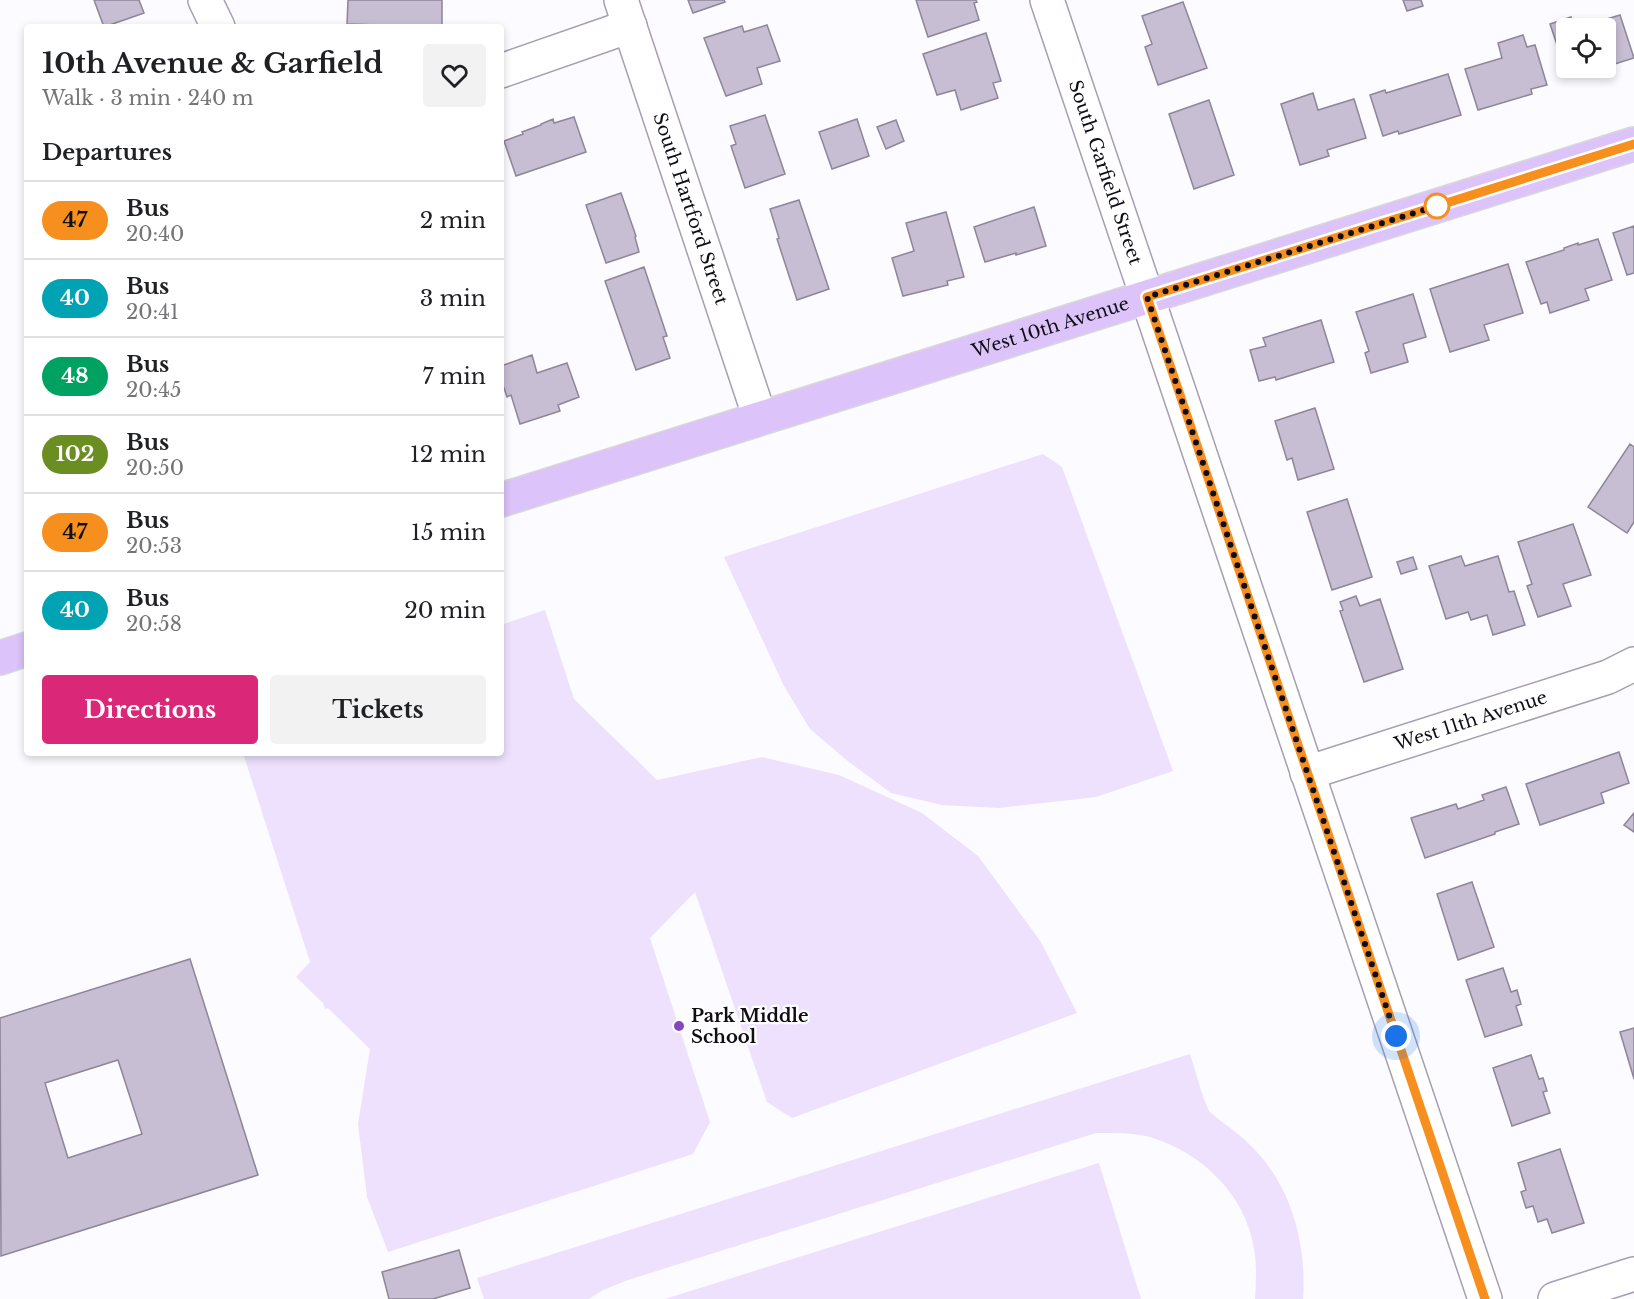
<!DOCTYPE html>
<meta charset="utf-8">
<style>
body{margin:0;font-family:"Libre Baskerville",serif;background:#f2f2f2;color:#202124;height:100vh;display:flex;flex-direction:column;font-size:22px;white-space:nowrap}
*{box-sizing:border-box;margin:0}
p{font-size:20px;color:#757577}
.icon{flex:none;width:33px;height:33px;fill:none;stroke:currentColor;stroke-width:2;stroke-linecap:round;stroke-linejoin:round}
.map{position:relative;flex:1;overflow:hidden}
.drawer{position:absolute;left:24px;top:24px;width:480px;height:732px;display:flex;flex-direction:column;background:#fff;border-radius:6px;box-shadow:0 3px 9px #0003}
.drawer>*{flex:none}
.badge{padding:0 12px;border-radius:20px;font-size:21px;line-height:39px}
.buttons{position:absolute;left:1556px;top:18px;display:grid;gap:12px}
.buttons a{display:grid;place-items:center;width:60px;height:60px;border-radius:6px;background:#fff;box-shadow:0 3px 9px #0003;font-size:30px}
.you{position:absolute;width:30px;height:30px;margin:-15px;border:4px solid #fff;border-radius:50%;background:#1a73e8;box-shadow:0 0 0 9px #1a73e833}
.map>.badge{position:absolute;translate:-50% -50%;box-shadow:0 0 0 3px #fff}
h2{padding:0 18px;font-size:22px;line-height:54px}
.round{display:grid;place-items:center;flex:none;width:63px;height:63px;border-radius:6px;background:#f2f2f2}
.overview{display:flex;align-items:center;justify-content:space-between;height:102px;padding:0 18px}
h1{font-size:28px;font-weight:700;line-height:45px}
.button{display:flex;gap:12px;margin-top:auto;padding:12px 18px}
.button a{flex:1;height:69px;border-radius:6px;background:#db2777;color:#fff;font-size:24px;font-weight:700;line-height:69px;text-align:center}
.button a+a{background:#f2f2f2;color:#202124}
ul{padding:0;list-style:none}
li{display:flex;align-items:center;gap:18px;height:78px;padding:0 18px;border-top:2px solid #e0e0e0}
li div{flex:1}
li b{display:block;font-size:22px}
li em{font-style:normal}
li .badge{min-width:66px;font-weight:700;text-align:center}
.map>svg:first-child{display:block}
.green{fill:#ede1fe}
.building{fill:#c7bed4;stroke:#8e8599;stroke-width:1.5;fill-rule:evenodd}
.lines{fill:none;stroke-linecap:round;stroke-linejoin:round}
.minor-casing{stroke:#a79eb3;stroke-width:36}
.major-casing{stroke:#d9d8d9;stroke-width:36}
.minor{stroke:#fff;stroke-width:33}
.major{stroke:#dcc3f9;stroke-width:33}
.line-casing{stroke:#fff;stroke-width:14}
.line{stroke:#f78f1e;stroke-width:9}
.walk{stroke:#100d14;stroke-width:6;stroke-dasharray:0 10.8}
.stop-dot{fill:#fff;stroke:#f78f1e;stroke-width:3}
.poi-dot{fill:#8547bd;stroke:#fff;stroke-width:2}
.labels{text-anchor:middle;stroke-width:4.5;stroke-linejoin:round;paint-order:stroke}
.street-label{font-size:18px;fill:#100d14;stroke:#fff}
.poi-label{font-size:18px;font-weight:bold;fill:#100d14;stroke:#fff;text-anchor:start}
</style>
<div class="map">
<svg width="1634" height="1299" viewBox="0 0 1634 1299">
<rect width="100%" height="100%" fill="#fcfbff"/>
<path class="green" d="M1043,454L1062,467L1173,771L1096,797L999,808L942,805L891,793L849,762L810,729L784,686L724,557Z
M545,610L574,699L657,780L762,757L839,775L922,813L978,856L1041,942L1077,1013L792,1118L767,1102L695,892L650,938L710,1122L693,1154L388,1252L367,1197L358,1124L370,1049L328,1008L325,1009L323,1003L296,977L310,962L243,753H501V625Z
M1190,1054C1196,1072 1201,1094 1209,1111C1212,1115 1242,1136 1248,1143C1291,1183 1307,1243 1303,1299H1255C1256,1282 1257,1266 1254,1249C1246,1195 1201,1152 1150,1137C1132,1132 1114,1133 1096,1133L628,1280L603,1290L589,1299H484L477,1278Z
M1099,1163L1141,1299H665Z"/>
<path class="building" d="M94,0H139L144,13L104,27Z
M348,0H442V27L347,24Z
M688,0H724L725,2L693,13Z
M916,0H976L977,2L974,3L979,20L928,37Z
M1403,0H1421L1423,6L1407,11Z
M1183,2L1207,68L1158,85L1145,47L1152,44L1142,16Z
M1620,15L1634,58L1605,67V28H1578Z
M1571,17L1575,28H1566V68H1590L1567,75L1550,24Z
M767,25L780,61L757,68L762,84L726,96L704,38L742,26L744,32Z
M986,33L1001,81L993,83L998,98L961,110L955,90L937,95L923,54Z
M1523,35L1527,47L1535,45L1547,85L1531,89L1532,94L1478,110L1465,69L1502,58L1498,43Z
M1448,74L1461,115L1399,134L1398,131L1383,136L1370,95L1385,90L1386,93Z
M1313,93L1318,110L1354,99L1366,138L1327,150L1329,156L1300,165L1281,104Z
M1209,100L1234,175L1194,189L1169,114Z
M765,115L785,174L745,188L731,146L736,144L730,126Z
M574,117L586,152L516,176L504,141L523,134L522,132L541,125V124L553,119L554,123Z
M857,119L869,156L832,169L819,132Z
M896,120L904,141L886,149L877,127Z
M621,193L636,236L635,237L639,252L606,263L586,205Z
M799,200L829,289L797,300L777,239L779,238L770,209Z
M1034,207L1046,246L1016,255V253L985,262L974,227Z
M946,212L964,277L947,281L948,285L903,296L892,258L914,251L906,223Z
M1634,226V273L1627,275L1613,233Z
M1598,239L1612,280L1585,289L1589,300L1550,313L1547,302L1541,304L1526,262L1564,250V248L1578,243V245Z
M1508,264L1523,313L1484,325L1489,340L1450,352L1430,289Z
M644,267L667,336L663,337L670,358L636,370L605,281Z
M1413,294L1426,337L1403,344L1408,362L1371,373L1365,353L1369,351L1356,312Z
M1321,320L1334,362L1276,380L1275,377L1259,381L1250,350L1266,346L1263,338Z
M532,355L537,373L567,363L579,397L558,405L560,411L520,424L511,395L507,397L501,379V366Z
M1315,408L1334,469L1298,480L1292,458L1287,460L1275,421Z
M1630,444L1634,447V522L1627,533L1588,507Z
M1347,499L1372,577L1332,590L1307,512Z
M1573,524L1591,575L1563,584L1571,606L1538,617L1527,586L1532,584L1518,542Z
M1461,556L1465,566L1498,556L1509,592L1514,591L1525,625L1493,635L1487,615L1471,620L1468,612L1446,619L1429,566Z
M1413,557L1417,569L1401,574L1397,562Z
M1356,596L1360,606L1380,599L1403,669L1364,682L1340,611L1343,610L1340,602Z
M1619,752L1629,783L1601,793L1604,803L1540,825L1526,784Z
M1506,787L1519,824L1495,832V834L1425,858L1411,818L1456,804L1458,809L1484,800L1482,795Z
M1634,813V832L1624,825Z
M1472,882L1494,947L1458,960L1437,894Z
M190,959L258,1175L1,1256L0,1018ZM118,1060L142,1134L68,1158L45,1083Z
M1503,968L1511,992L1517,990L1521,1004L1516,1006L1522,1025L1485,1037L1466,980Z
M1634,1028V1079L1620,1032Z
M1531,1055L1539,1079L1543,1078L1547,1091L1543,1092L1550,1113L1512,1126L1493,1068Z
M1560,1149L1584,1223L1552,1233L1547,1219L1538,1222L1533,1206L1526,1208L1521,1192L1526,1190L1518,1163Z
M459,1250L470,1288L433,1299H389L382,1272Z"/>
<g class="lines">
<g class="minor-casing">
<g id="minor">
<path d="M205,0L218,27"/>
<path id="s1" d="M621,0L760,418"/>
<path id="s2" d="M1047,0L1485,1299"/>
<path d="M501,71L630,26"/>
<path id="s3" d="M1307,773L1608,677L1634,664"/>
<path d="M1555,1299L1634,1274"/>
</g>
</g>
<g class="major-casing">
<g id="major">
<path id="s4" d="M501,500L1634,144"/>
<path d="M0,658L27,649"/>
</g>
</g>
<use href="#minor" class="minor"/>
<use href="#major" class="major"/>
</g>
<g class="lines">
<g class="line-casing">
<path id="line" d="M1485,1299L1147,297L1634,144"/>
</g>
<use href="#line" class="line"/>
<path class="walk" d="M1396,1036L1147,297L1437,206"/>
</g>
<circle class="stop-dot" cx="1437" cy="206" r="12"/>
<circle class="poi-dot" cx="679" cy="1026" r="6"/>
<g class="labels">
<g class="street-label">
<text dy="6" stroke="none"><textPath href="#s2" startOffset="182">South Garfield Street</textPath></text>
<text dy="6" stroke="none"><textPath href="#s1" startOffset="220">South Hartford Street</textPath></text>
<text dy="6" stroke="none"><textPath href="#s4" startOffset="576">West 10th Avenue</textPath></text>
<text dy="6" stroke="none"><textPath href="#s3" startOffset="172">West 11th Avenue</textPath></text>
</g>
<g class="poi-label">
<text x="691" y="1022">Park Middle<tspan x="691" dy="21">School</tspan></text>
</g>
</g>
</svg>
<div class="buttons">
<a><svg class="icon" aria-label="locate" viewBox="0 0 24 24"><circle cx="12" cy="12" r="6"/><path d="M12 2v4M12 18v4M2 12h4M18 12h4"/></svg></a>
</div>
<div class="you" style="left:1396px;top:1036px"></div>
<section class="drawer">
<div class="overview"><div><h1>10th Avenue &amp; Garfield</h1><p>Walk · 3 min · 240 m</p></div><a class="round"><svg class="icon" aria-label="heart" viewBox="0 0 24 24"><path d="M12 20l-8-8c-3-5 5-10 8-4 3-6 11-1 8 4z"/></svg></a></div>
<h2>Departures</h2>
<ul>
<li><span class="badge" style="background:#f78f1e;color:#111">47</span><div><b>Bus</b><p>20:40</p></div><em>2 min</em></li>
<li><span class="badge" style="background:#00a3b4;color:#fff">40</span><div><b>Bus</b><p>20:41</p></div><em>3 min</em></li>
<li><span class="badge" style="background:#00a261;color:#fff">48</span><div><b>Bus</b><p>20:45</p></div><em>7 min</em></li>
<li><span class="badge" style="background:#6b8e23;color:#fff">102</span><div><b>Bus</b><p>20:50</p></div><em>12 min</em></li>
<li><span class="badge" style="background:#f78f1e;color:#111">47</span><div><b>Bus</b><p>20:53</p></div><em>15 min</em></li>
<li><span class="badge" style="background:#00a3b4;color:#fff">40</span><div><b>Bus</b><p>20:58</p></div><em>20 min</em></li>
</ul>
<div class="button"><a>Directions</a><a>Tickets</a></div>
</section>
</div>
